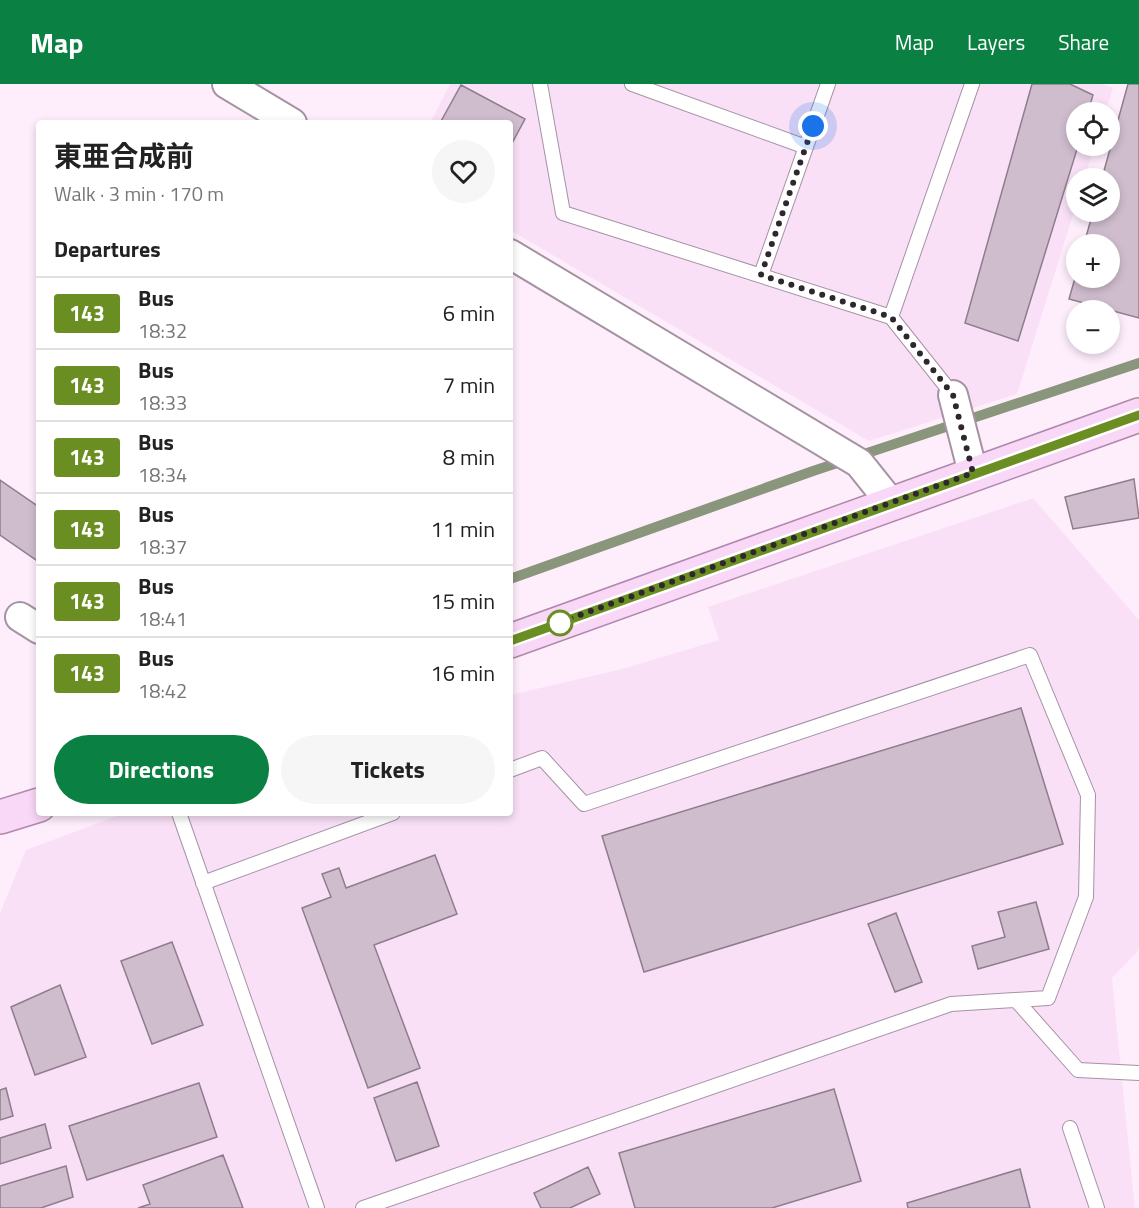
<!DOCTYPE html>
<meta charset="utf-8">
<style>
body{margin:0;font-family:"Titillium Web","Noto Sans JP",sans-serif;background:#f6f6f6;color:#222;height:100vh;display:flex;flex-direction:column;font-size:22px;white-space:nowrap}
*{box-sizing:border-box;margin:0}
p{font-size:20px;color:#767676}
.icon{flex:none;width:33px;height:33px;fill:none;stroke:currentColor;stroke-width:2;stroke-linecap:round;stroke-linejoin:round}
.map{position:relative;flex:1;overflow:hidden}
.sheet{position:absolute;left:36px;top:36px;width:477px;height:696px;display:flex;flex-direction:column;background:#fff;border-radius:6px;box-shadow:0 3px 9px #0003}
.sheet>*{flex:none}
.badge{padding:0 12px;border-radius:4px;font-size:21px;line-height:39px}
.tools{position:absolute;left:1066px;top:18px;display:grid;gap:12px}
.tools a{display:grid;place-items:center;width:54px;height:54px;border-radius:50%;background:#fff;box-shadow:0 3px 9px #0003;font-size:30px}
.you{position:absolute;width:30px;height:30px;margin:-15px;border:4px solid #fff;border-radius:50%;background:#1a73e8;box-shadow:0 0 0 9px #1a73e833}
.map>.badge{position:absolute;translate:-50% -50%;box-shadow:0 0 0 3px #fff}
h2{padding:0 18px;font-size:22px;line-height:54px}
.round{display:grid;place-items:center;flex:none;width:63px;height:63px;border-radius:32px;background:#f6f6f6}
.summary{display:flex;align-items:center;justify-content:space-between;height:102px;padding:0 18px}
h1{font-size:28px;font-weight:700;line-height:45px}
.cta{display:flex;gap:12px;margin-top:auto;padding:12px 18px}
.cta a{flex:1;height:69px;border-radius:36px;background:#0b8043;color:#fff;font-size:24px;font-weight:700;line-height:69px;text-align:center}
.cta a+a{background:#f6f6f6;color:#222}
ul{padding:0;list-style:none}
li{display:flex;align-items:center;gap:18px;height:72px;padding:0 18px;border-top:2px solid #e0e0e0}
li div{flex:1}
li b{display:block;font-size:22px}
li em{font-style:normal}
li .badge{min-width:66px;font-weight:700;text-align:center}
header{display:flex;align-items:center;gap:36px;box-sizing:border-box;height:84px;padding:0 30px;background:#0b8043;color:#fff}
header strong{font-size:28px}
nav{display:flex;gap:33px;margin-inline-start:auto;font-size:21px}
.map>svg:first-child{display:block}
.built{fill:#f9e0f7}
.lines{fill:none;stroke-linecap:round;stroke-linejoin:round}
.stream{stroke:#89967b;stroke-width:10}
.building{fill:#cfbdcd;stroke:#8e7d8c;stroke-width:1.5}
.service-casing{stroke:#a593a3;stroke-width:16}
.minor-casing{stroke:#a593a3;stroke-width:32}
.primary-casing{stroke:#af88ac;stroke-width:36}
.service{stroke:#fff;stroke-width:14}
.minor{stroke:#fff;stroke-width:28}
.primary{stroke:#f9d7f7;stroke-width:33}
.line-casing{stroke:#fff;stroke-width:14}
.line{stroke:#6b8e23;stroke-width:9}
.walk{stroke:#2e272d;stroke-width:6;stroke-dasharray:0 10.8}
.stop-dot{fill:#fff;stroke:#6b8e23;stroke-width:3}
</style>
<header>
<strong>Map</strong>
<nav><a>Map</a><a>Layers</a><a>Share</a></nav>
</header>
<div class="map">
<svg width="1139" height="1124" viewBox="0 0 1139 1124">
<rect width="100%" height="100%" fill="#feeefc"/>
<path class="built" d="M450,0H1102L1113,4L1105,28H1077V62H1095L1084,94H1077V118L1017,310L869,357L510,146V39H430Z
M1033,414L1139,536V862L1138,867L1112,894L1135,1124H0V829L26,766L125,729H510V611L622,585L719,556L708,523Z"/>
<g class="lines">
<path class="stream" d="M510,495L813,387L1139,279"/>
</g>
<path class="building" d="M1032,0H1070L1093,11L1088,28H1077L1078,62L1018,257L965,239Z
M1128,0H1139V234L1069,215L1077,187V194H1110V160H1084L1093,128H1110V94H1102Z
M461,1L525,35L510,63V39H440Z
M1134,395L1139,434L1073,445L1065,413Z
M0,396L39,423V478L0,451Z
M1021,624L1063,760L644,888L602,752Z
M435,771L457,830L374,861L420,984L368,1004L302,824L331,813L322,790L339,784L346,804Z
M1036,818L1049,865L978,885L972,862L1005,853L998,828Z
M896,829L922,898L895,908L868,840Z
M172,858L203,941L152,960L121,877Z
M60,901L86,973L35,991L11,923Z
M417,998L439,1062L396,1077L374,1014Z
M199,999L217,1053L87,1096L69,1042Z
M6,1004L13,1032L0,1036V1006Z
M834,1005L861,1097L772,1124H635L619,1069Z
M45,1040L51,1064L0,1080V1054Z
M223,1071L243,1124H138L150,1120L143,1101Z
M66,1082L73,1113L41,1124H0V1102Z
M588,1083L600,1110L570,1124H541L534,1109Z
M1020,1085L1030,1124H908L907,1119Z"/>
<g class="lines">
<g class="service-casing">
<path id="service" d="M540,0L563,129L891,233
M632,0L806,63
M761,191L828,0
M953,311L891,233L972,0
M179,729L317,1124
M203,799L393,729
M1016,916L1078,986L1139,989
M1070,1044L1097,1124
M363,1124L951,920L1048,914L1086,813L1088,711L1030,571L584,720L542,674L510,686"/>
</g>
<g class="minor-casing">
<path id="minor" d="M227,0L292,39
M510,170L859,379L891,419
M953,311L973,389
M20,533L39,545"/>
</g>
<g class="primary-casing">
<path id="primary" d="M510,557L1139,331
M0,733L39,721"/>
</g>
<use href="#service" class="service"/>
<use href="#minor" class="minor"/>
<use href="#primary" class="primary"/>
</g>
<g class="lines">
<g class="line-casing">
<path id="line" d="M510,557L1139,331"/>
</g>
<use href="#line" class="line"/>
<path class="walk" d="M560,539L555,540L973,389L953,311L891,233L761,191L813,42"/>
</g>
<circle class="stop-dot" cx="560" cy="539" r="12"/>
</svg>
<div class="tools">
<a><svg class="icon" aria-label="locate" viewBox="0 0 24 24"><circle cx="12" cy="12" r="6"/><path d="M12 2v4M12 18v4M2 12h4M18 12h4"/></svg></a>
<a><svg class="icon" aria-label="layers" viewBox="0 0 24 24"><path d="M12 4l9 5-9 5-9-5zM3 14l9 5 9-5"/></svg></a>
<a>+</a>
<a>−</a>
</div>
<div class="you" style="left:813px;top:42px"></div>
<section class="sheet">
<div class="summary"><div><h1>東亜合成前</h1><p>Walk · 3 min · 170 m</p></div><a class="round"><svg class="icon" aria-label="heart" viewBox="0 0 24 24"><path d="M12 20l-8-8c-3-5 5-10 8-4 3-6 11-1 8 4z"/></svg></a></div>
<h2>Departures</h2>
<ul>
<li><span class="badge" style="background:#6b8e23;color:#fff">143</span><div><b>Bus</b><p>18:32</p></div><em>6 min</em></li>
<li><span class="badge" style="background:#6b8e23;color:#fff">143</span><div><b>Bus</b><p>18:33</p></div><em>7 min</em></li>
<li><span class="badge" style="background:#6b8e23;color:#fff">143</span><div><b>Bus</b><p>18:34</p></div><em>8 min</em></li>
<li><span class="badge" style="background:#6b8e23;color:#fff">143</span><div><b>Bus</b><p>18:37</p></div><em>11 min</em></li>
<li><span class="badge" style="background:#6b8e23;color:#fff">143</span><div><b>Bus</b><p>18:41</p></div><em>15 min</em></li>
<li><span class="badge" style="background:#6b8e23;color:#fff">143</span><div><b>Bus</b><p>18:42</p></div><em>16 min</em></li>
</ul>
<div class="cta"><a>Directions</a><a>Tickets</a></div>
</section>
</div>
